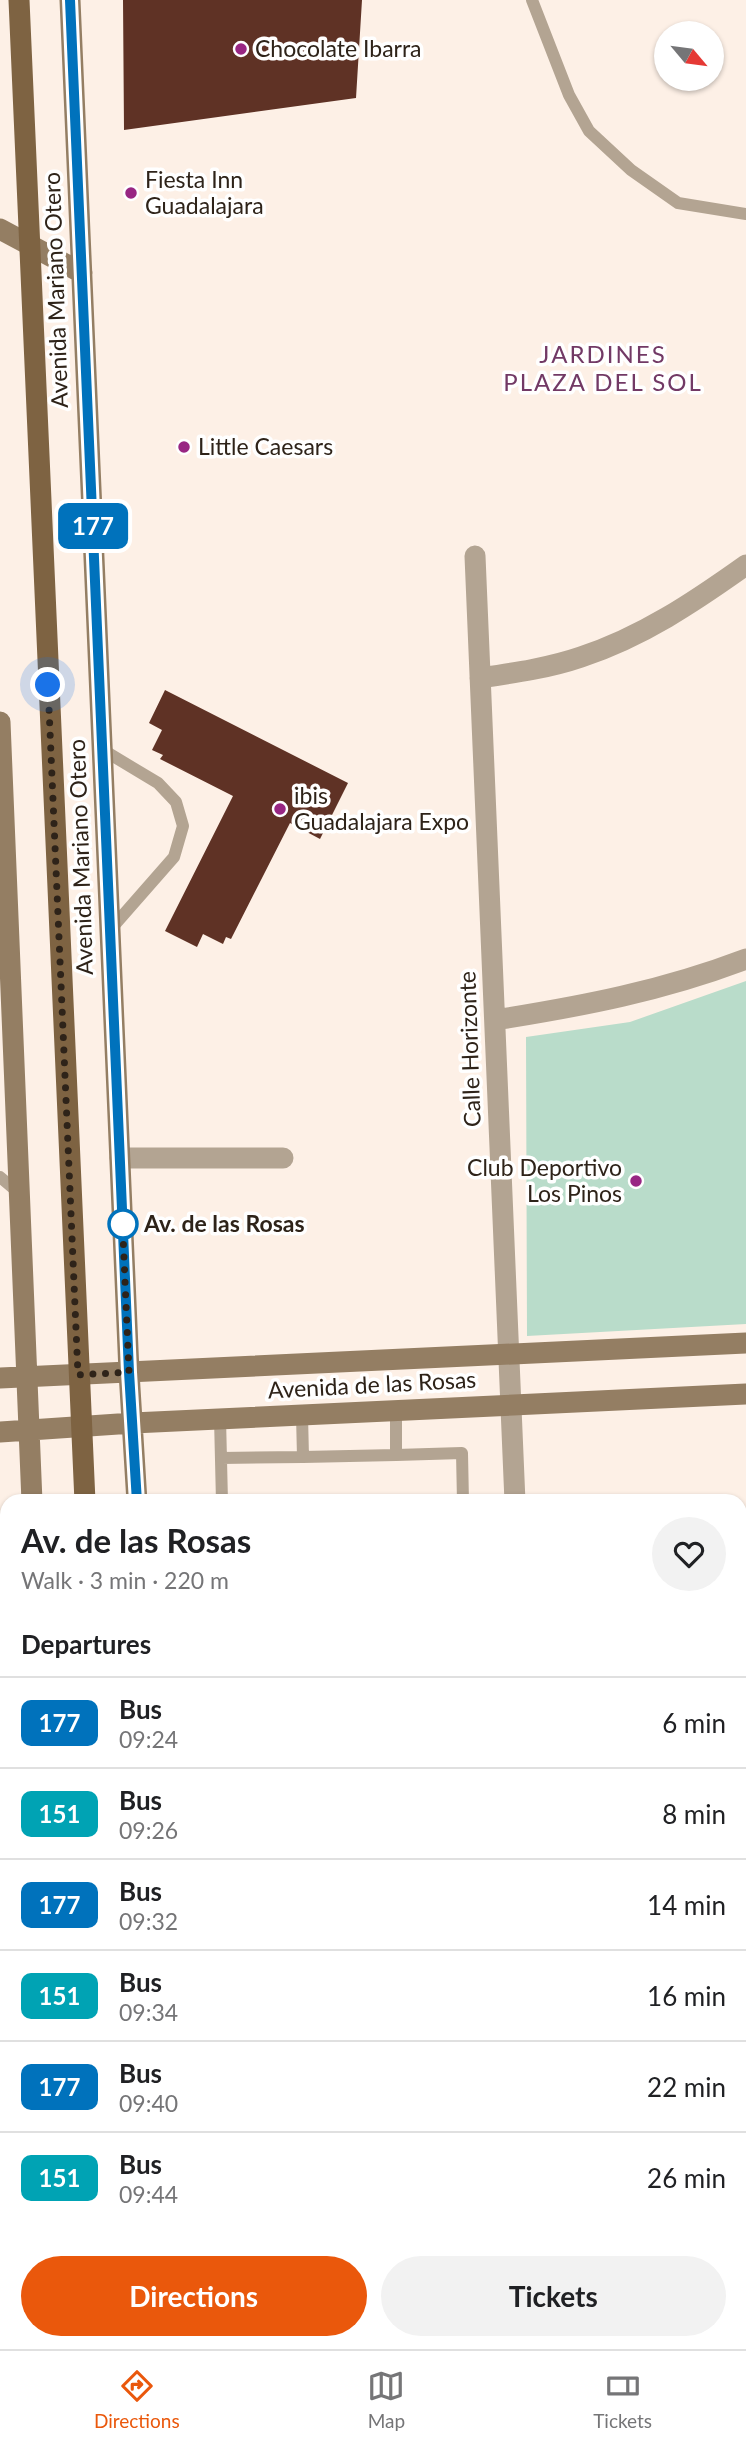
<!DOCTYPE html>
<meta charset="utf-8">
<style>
body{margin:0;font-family:Lato,sans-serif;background:#f2f2f2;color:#202124;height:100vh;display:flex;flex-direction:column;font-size:26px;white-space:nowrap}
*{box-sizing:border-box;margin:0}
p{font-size:23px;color:#757577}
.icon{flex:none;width:38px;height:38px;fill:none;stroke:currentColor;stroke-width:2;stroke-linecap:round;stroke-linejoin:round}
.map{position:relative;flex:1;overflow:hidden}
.side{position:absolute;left:0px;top:1494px;width:747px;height:856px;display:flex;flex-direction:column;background:#fff;border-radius:21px 21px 0 0;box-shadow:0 2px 5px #0004}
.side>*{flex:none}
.badge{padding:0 14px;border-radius:10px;font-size:24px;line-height:46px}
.needle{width:46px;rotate:119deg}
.fabs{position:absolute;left:654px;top:21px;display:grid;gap:14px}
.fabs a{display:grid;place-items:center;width:70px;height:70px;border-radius:50%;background:#fff;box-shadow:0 2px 5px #0004;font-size:35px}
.you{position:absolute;width:35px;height:35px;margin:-18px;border:5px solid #fff;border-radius:50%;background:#1a73e8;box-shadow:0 0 0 10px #1a73e833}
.map>.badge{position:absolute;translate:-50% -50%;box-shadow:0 0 0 4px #fff}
h2{padding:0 21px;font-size:26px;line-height:63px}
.round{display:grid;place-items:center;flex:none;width:74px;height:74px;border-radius:37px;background:#f2f2f2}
.head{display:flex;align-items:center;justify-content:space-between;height:119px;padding:0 21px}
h1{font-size:33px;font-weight:700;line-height:52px}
.button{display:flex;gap:14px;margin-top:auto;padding:14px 21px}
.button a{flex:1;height:80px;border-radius:42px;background:#ea580c;color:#fff;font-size:28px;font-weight:700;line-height:80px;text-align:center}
.button a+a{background:#f2f2f2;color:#202124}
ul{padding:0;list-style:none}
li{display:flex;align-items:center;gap:21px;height:91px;padding:0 21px;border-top:2px solid #e0e0e0}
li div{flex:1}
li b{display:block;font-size:26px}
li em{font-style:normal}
li .badge{min-width:77px;font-weight:700;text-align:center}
.tab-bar{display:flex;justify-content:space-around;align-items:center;height:98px;border-top:2px solid #e0e0e0;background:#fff;font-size:19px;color:#757577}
.tab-bar a{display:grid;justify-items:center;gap:4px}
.tab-bar .selected{color:#ea580c}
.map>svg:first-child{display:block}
.green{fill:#b9dcca}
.building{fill:#5f3225}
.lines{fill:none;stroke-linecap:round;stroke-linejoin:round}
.lane{stroke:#b3a492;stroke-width:12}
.street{stroke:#b3a492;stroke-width:21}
.secondary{stroke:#947e63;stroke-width:21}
.primary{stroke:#7e6342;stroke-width:21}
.line-casing{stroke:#fff;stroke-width:16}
.line{stroke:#0072bc;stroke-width:10}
.walk{stroke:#2e2319;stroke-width:7;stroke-dasharray:0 12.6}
.poi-dot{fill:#982683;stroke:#fff;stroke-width:2.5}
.stop-dot{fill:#fff;stroke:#0072bc;stroke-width:3.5}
.labels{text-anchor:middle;stroke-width:7;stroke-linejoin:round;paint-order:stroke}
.poi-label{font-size:23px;fill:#2e2319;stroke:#fff;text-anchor:start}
.street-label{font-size:23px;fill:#2e2319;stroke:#fff}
.stop-label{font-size:23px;font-weight:bold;fill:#2e2319;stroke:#fff;text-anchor:start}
.neighbourhood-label{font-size:24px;letter-spacing:2px;fill:#723965;stroke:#fff}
</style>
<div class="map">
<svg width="746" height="2349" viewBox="0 0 746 2349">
<rect width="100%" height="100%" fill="#fdf0e6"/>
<path class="green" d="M746,981V1324L527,1336L526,1037L630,1022Z"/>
<path class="building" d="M123,0H362L356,98L124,130Z
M165,690L348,783L320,839L290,823L231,939L226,937L223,944L203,934L197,947L165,931L233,796L160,759L163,755L152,750L162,730L149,723Z"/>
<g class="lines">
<path class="lane" d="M532,0L569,95L589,131L631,170L678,203L746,214
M103,750L158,783L176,802L183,826L174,857L110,930
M0,1177L19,1193
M220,1418L222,1502
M396,1455L462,1453L463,1502
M303,1457L396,1455V1410
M221,1458L303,1457L302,1415
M0,1781L7,1777
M0,1954L7,1956
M0,2022L7,2021
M0,2062L7,2067
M223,2343V2345
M326,2343V2349
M37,2349L43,2343"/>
<path class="street" d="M475,556L515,1502
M480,678C514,673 549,668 581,657C642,637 694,602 746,565
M495,1020C583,1006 662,991 746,959
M120,1158H283
M550,2343V2349"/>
<path class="secondary" d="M70,0L129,1372L137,1502
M0,229L82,273
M0,722L32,1502
M0,1378L746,1343
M0,1432L133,1423L746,1394
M63,2343V2349
M178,2343L179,2349"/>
<path class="primary" d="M19,0L85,1502
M121,2343V2349
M100,2349V2343
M160,2349V2343"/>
</g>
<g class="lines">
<g class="line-casing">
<path id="line" d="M70,0L129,1372L137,1502"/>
</g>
<use href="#line" class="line"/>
<path class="walk" d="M48,685L78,1375L129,1372L122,1212L123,1224"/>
</g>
<g class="poi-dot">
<circle cx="241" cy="49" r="7"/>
<circle cx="131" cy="193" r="7"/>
<circle cx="184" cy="447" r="7"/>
<circle cx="280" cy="809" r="7"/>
<circle cx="636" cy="1181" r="7"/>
</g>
<circle class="stop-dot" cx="123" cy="1224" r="14"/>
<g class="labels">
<g class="poi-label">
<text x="255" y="57">Chocolate Ibarra</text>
<text x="145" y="188">Fiesta Inn<tspan x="145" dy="26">Guadalajara</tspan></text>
<text x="198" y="455">Little Caesars</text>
<text x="294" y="804">ibis<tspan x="294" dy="26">Guadalajara Expo</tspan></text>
<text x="622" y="1176" text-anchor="end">Club Deportivo<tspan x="622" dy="26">Los Pinos</tspan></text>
</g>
<g class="street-label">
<text transform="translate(56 290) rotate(-92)" y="8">Avenida Mariano Otero</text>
<text transform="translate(81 857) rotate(-92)" y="8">Avenida Mariano Otero</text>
<text transform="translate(470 1049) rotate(-92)" y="8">Calle Horizonte</text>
<text transform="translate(372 1385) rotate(-3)" y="8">Avenida de las Rosas</text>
</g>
<g class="stop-label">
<text x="144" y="1232">Av. de las Rosas</text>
</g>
<g class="neighbourhood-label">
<text x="603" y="363">JARDINES<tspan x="603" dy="28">PLAZA DEL SOL</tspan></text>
</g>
</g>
</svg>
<div class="fabs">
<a><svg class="needle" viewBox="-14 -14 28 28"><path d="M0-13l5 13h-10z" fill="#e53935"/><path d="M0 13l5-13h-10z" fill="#757577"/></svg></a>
</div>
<div class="you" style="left:48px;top:685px"></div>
<b class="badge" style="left:93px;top:526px;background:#0072bc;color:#fff">177</b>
<section class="side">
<div class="head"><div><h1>Av. de las Rosas</h1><p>Walk · 3 min · 220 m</p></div><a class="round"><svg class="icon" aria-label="heart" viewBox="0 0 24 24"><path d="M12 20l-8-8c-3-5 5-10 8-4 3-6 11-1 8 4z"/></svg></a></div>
<h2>Departures</h2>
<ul>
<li><span class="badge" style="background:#0072bc;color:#fff">177</span><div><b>Bus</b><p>09:24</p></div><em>6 min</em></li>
<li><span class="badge" style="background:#00a3b4;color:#fff">151</span><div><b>Bus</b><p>09:26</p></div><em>8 min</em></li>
<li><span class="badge" style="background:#0072bc;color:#fff">177</span><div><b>Bus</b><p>09:32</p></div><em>14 min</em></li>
<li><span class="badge" style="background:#00a3b4;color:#fff">151</span><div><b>Bus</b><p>09:34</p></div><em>16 min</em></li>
<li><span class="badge" style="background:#0072bc;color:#fff">177</span><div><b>Bus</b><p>09:40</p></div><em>22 min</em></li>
<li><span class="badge" style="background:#00a3b4;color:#fff">151</span><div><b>Bus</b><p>09:44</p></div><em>26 min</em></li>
</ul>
<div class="button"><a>Directions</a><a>Tickets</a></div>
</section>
</div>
<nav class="tab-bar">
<a class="selected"><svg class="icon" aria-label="directions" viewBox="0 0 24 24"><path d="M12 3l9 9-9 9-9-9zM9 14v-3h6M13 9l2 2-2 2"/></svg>Directions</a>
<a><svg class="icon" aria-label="map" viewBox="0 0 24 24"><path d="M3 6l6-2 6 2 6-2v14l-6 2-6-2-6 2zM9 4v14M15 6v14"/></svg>Map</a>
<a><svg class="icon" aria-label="tickets" viewBox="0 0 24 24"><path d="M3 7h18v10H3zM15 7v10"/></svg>Tickets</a>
</nav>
